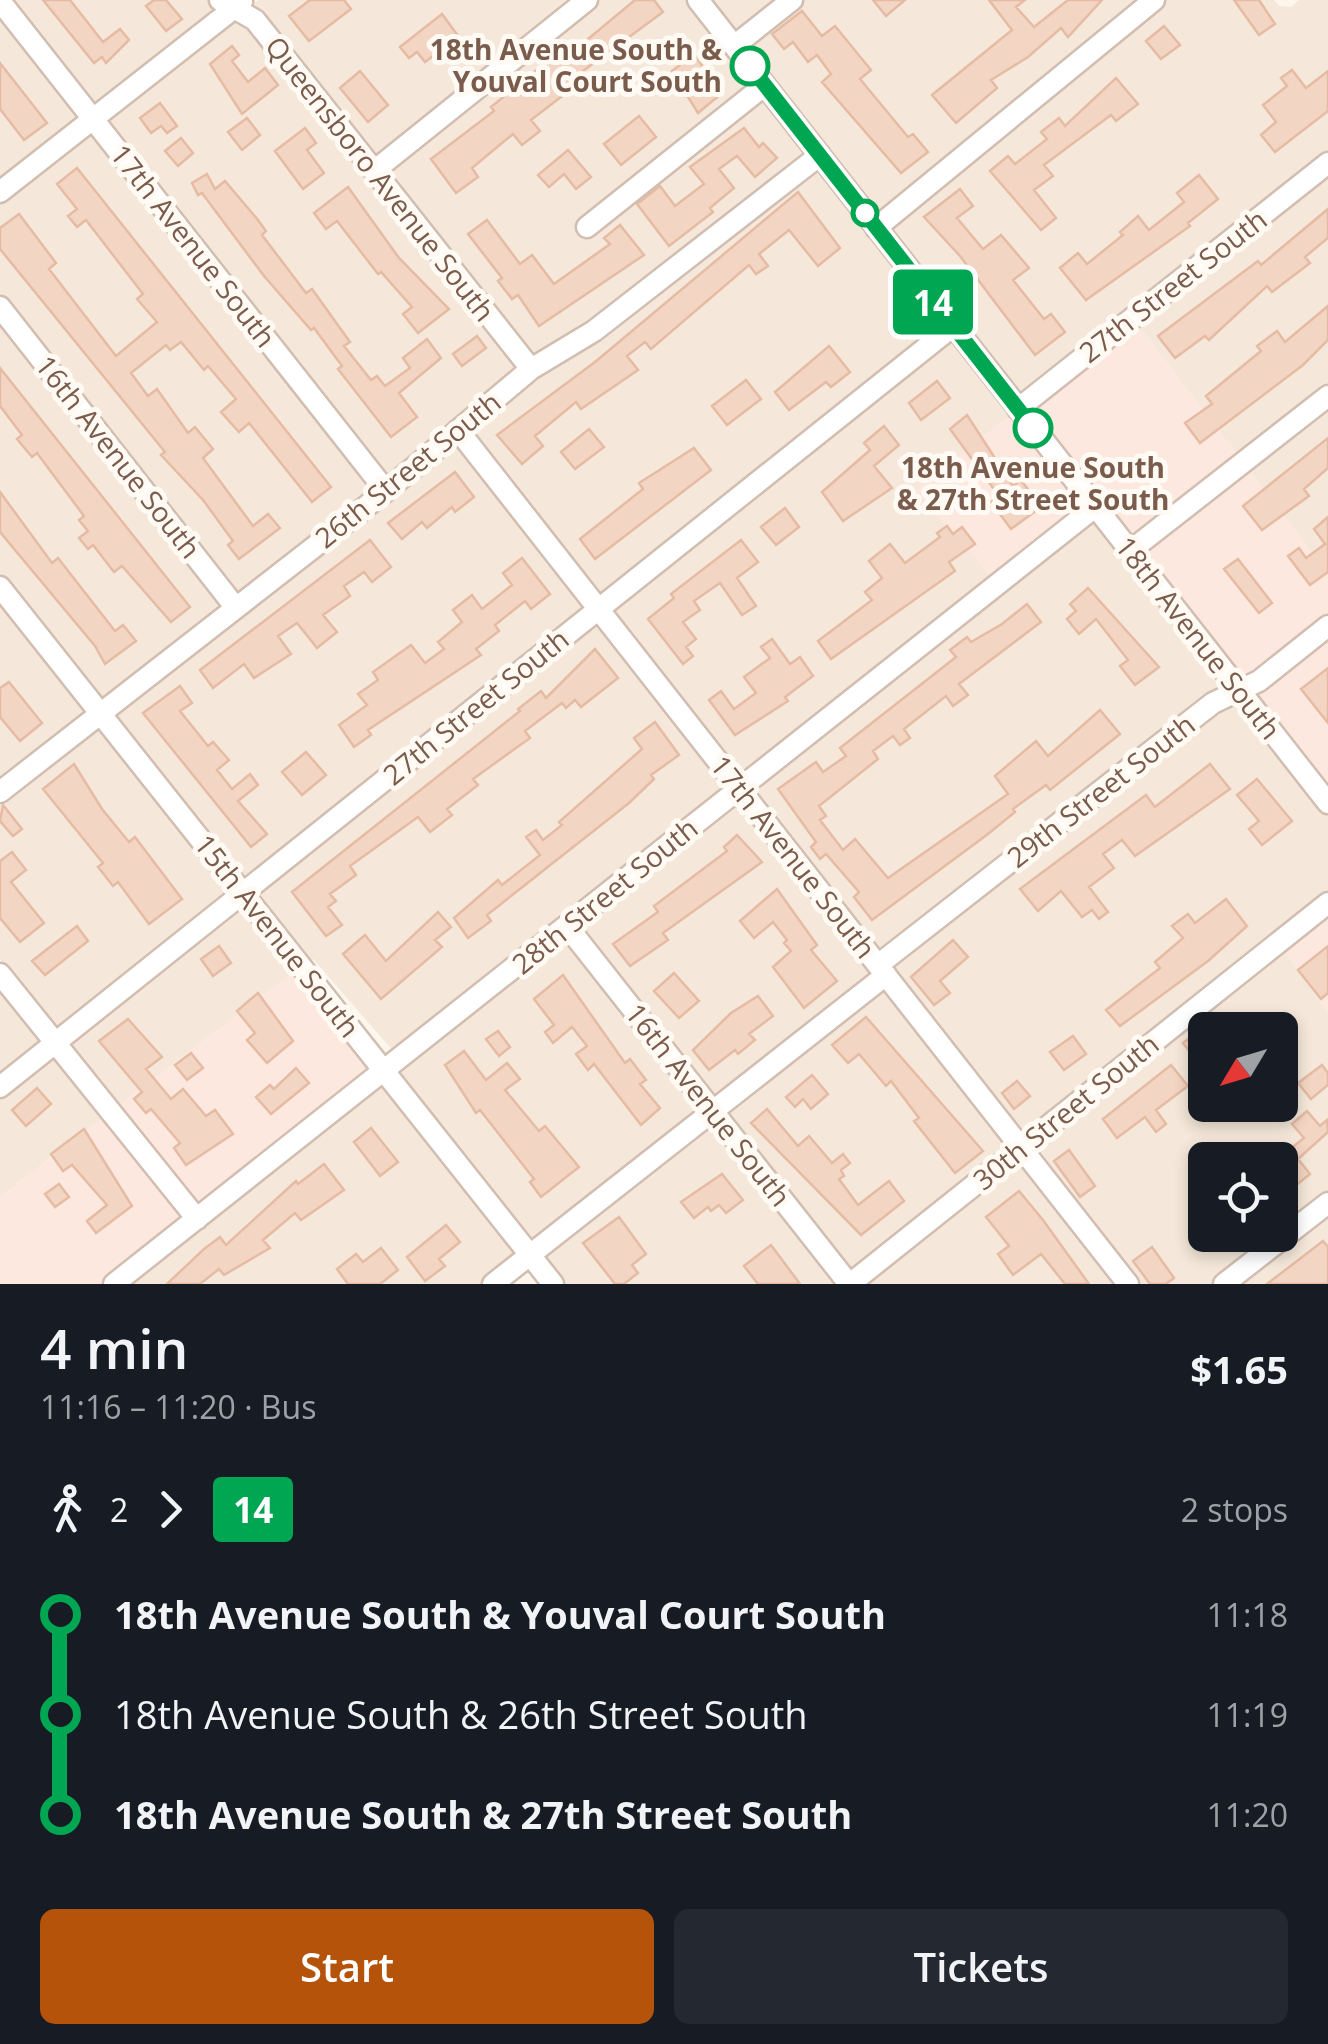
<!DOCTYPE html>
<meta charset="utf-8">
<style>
body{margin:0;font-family:"Open Sans",sans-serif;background:#242831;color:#f1f3f6;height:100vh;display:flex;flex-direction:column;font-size:38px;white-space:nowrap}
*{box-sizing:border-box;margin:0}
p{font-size:32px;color:#9ea1a6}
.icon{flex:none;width:55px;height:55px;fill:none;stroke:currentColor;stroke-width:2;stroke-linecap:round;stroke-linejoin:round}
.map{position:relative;height:1284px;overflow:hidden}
.sheet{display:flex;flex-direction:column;background:#171b24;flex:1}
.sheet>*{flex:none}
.badge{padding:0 20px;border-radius:8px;font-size:35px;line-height:65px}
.needle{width:65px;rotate:232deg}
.controls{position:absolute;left:1188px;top:1012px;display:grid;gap:20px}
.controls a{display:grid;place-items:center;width:110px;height:110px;border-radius:15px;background:#171b24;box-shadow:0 5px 15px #0003;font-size:50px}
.map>.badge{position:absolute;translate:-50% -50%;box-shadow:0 0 0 5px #fff}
.legs{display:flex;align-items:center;gap:15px;height:110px;padding:0 40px;font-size:32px}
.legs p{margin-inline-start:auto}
.headline{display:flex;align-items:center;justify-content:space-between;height:170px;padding:0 40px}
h1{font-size:55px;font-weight:600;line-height:75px}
.cta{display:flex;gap:20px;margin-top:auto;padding:20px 40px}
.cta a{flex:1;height:115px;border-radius:15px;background:#b45309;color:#fff;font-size:40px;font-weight:600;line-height:115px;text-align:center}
.cta a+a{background:#242831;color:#f1f3f6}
ul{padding:0 40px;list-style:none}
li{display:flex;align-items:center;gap:35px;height:100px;font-size:38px}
li i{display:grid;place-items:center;width:15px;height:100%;margin:0 12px;background:currentColor}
li i::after{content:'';width:25px;height:25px;margin:-12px;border:8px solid;border-radius:50%;background:#171b24}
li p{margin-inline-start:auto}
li:first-child i{background:linear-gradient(#0000 50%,currentColor 0)}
li:last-child i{background:linear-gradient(currentColor 50%,#0000 0)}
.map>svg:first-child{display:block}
.residential{fill:#f5e8da;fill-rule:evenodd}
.commercial{fill:#fde8e0}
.building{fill:#f3d5c3;stroke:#e6bba3;stroke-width:2.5}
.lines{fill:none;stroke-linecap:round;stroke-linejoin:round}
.minor-casing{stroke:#d1beb0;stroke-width:25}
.minor{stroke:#fff;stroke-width:20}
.line-1-casing{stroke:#fff;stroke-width:22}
.line-1{stroke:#00a651;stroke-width:15}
.stop-1-dot{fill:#fff;stroke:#00a651;stroke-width:5}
.labels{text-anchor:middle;stroke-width:10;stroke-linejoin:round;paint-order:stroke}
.stop-label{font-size:28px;font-weight:bold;fill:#7a5c4d;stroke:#fffaf3;text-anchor:end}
.street-label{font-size:28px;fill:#7a5c4d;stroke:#fffaf3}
</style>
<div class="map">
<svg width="1328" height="1284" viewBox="0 0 1328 1284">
<rect width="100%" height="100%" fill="#fdf6ec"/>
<path class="residential" d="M10,0H209L220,10L95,108Z
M258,0H575L376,159L250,6Z
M600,0H687L754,84L575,226L584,238L763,97L808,154L590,324L534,358L385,172Z
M709,0H780L736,35Z
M805,0H1141L878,216L746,47Z
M1166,0H1274L1279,6L1291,7L1299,0H1328V153L1020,397L887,229Z
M0,16L81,119L0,182Z
M235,18L249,27L520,369L388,479L105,120Z
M91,131L374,490L238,596L0,293V202Z
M817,167L941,326L601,597L470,430Z
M1328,173V386L1238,456L1137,324Z
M0,322L224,607L103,702L0,573Z
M950,339L1011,414L993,578L742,777L611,610Z
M1328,406V574L1248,469Z
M456,442L587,608L245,882L112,714Z
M1093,519L1224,687L880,953L751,789Z
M0,601L89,713L0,782Z
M597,621L728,788L394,1052L313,959L308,962L255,894Z
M1234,699L1328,816V893L1023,1136L890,965Z
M98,725L231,893L58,1031L0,959V802Z
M738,800L874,974L715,1099L579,927Z
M241,905L294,972L118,1106L68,1043Z
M565,938L701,1110L532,1243L396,1072Z
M1283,949L1328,1012V1193L1280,1230V1160H1205V1235H1274L1211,1284H1139L1033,1148ZM1205,1030H1280V1105H1205Z
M884,986L1009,1147L852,1273L725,1112Z
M0,988L44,1042L0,1077Z
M54,1054L104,1117L0,1197V1097Z
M382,1083L518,1254L481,1284H127Z
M711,1123L838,1284H565L542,1255Z
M1019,1159L1117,1284H863Z
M1328,1213V1284H1236Z"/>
<path class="commercial" d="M1137,324L1238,456L1135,537L1029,409Z
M1011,414L1083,507L993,578L915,491Z
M1248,469L1328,574V616L1255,674L1242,678L1145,550Z
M1328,636V788L1252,692Z
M1328,913V1012L1283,949Z
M294,972L372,1071L199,1207L118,1106Z
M104,1117L185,1218L101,1284H0V1197Z"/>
<path class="building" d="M43,0H70L103,42L120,29L129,40L106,63L102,57L94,63Z
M154,0H166L182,19L166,31L146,6Z
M310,0H344L351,9L309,41L289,16Z
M635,0H654L663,12L583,71L587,77L531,120L540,131L522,145L513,134L472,168L478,177L456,193L431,159L494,111L491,107L544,64L565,48L570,54Z
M873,0H905L886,16Z
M989,0H1025L1016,7L1034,27L1068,0H1102L1068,37L1061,28L1028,57L991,80L997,88L956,123L932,95L1012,30Z
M1234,0H1259L1275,24L1259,35Z
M802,11L822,36L835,26L871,70L860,79L908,137L913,134L928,152L901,173L822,82L831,74L817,55L808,62L793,42L784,49L772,34Z
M442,14L467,48L450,60L442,49L425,62L417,52L409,58L400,47Z
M1164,26L1180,45L1161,59L1146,41Z
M232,46L239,55L232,61L248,82L265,68L278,85L242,114L210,64Z
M694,54L722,93L698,113L672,71Z
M0,63L47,123L24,140L0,109Z
M1292,70L1306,88L1328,71V111L1275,152L1261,135L1276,122L1263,105L1287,86L1281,78Z
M360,71L388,105L368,122L340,88Z
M1116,78L1138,104L1116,121L1111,115L1044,165L1053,176L1034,190L1056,218L1041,230L990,171L1008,156L1015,164L1047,139L1041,132L1059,118L1065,126Z
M160,103L177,126L167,133L161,126L151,133L140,118Z
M639,116L656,137L621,165L604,144Z
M247,118L260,135L242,150L228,132Z
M305,128L316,143L307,150L324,173L303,189L275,151Z
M744,128L759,147L763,143L777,158L755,177L737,156L719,169L734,188L710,208L713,212L669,246L637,204L660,186L675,206L704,184L690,167Z
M181,138L193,153L178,166L165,151Z
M568,150L591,177L576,189L564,174L549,187L538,175Z
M77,168L331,487L312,502L249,423L239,432L221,412L236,399L208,366L204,370L181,342L170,350L166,345L131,373L148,396L157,389L188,433L195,427L213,449L203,458L253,526L268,514L280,528L239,559L228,545L233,541L203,500L161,455L165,452L0,249V228L19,214L56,263L49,269L116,356L157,322L137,299L143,294L86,220L77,227L68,216L77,209L57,184Z
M207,174L215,189L225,181L258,220L266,231L262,235L306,293L312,289L350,342L344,346L371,380L377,376L385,386L410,368L403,358L427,339L441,358L399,393L417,417L391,437L338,369L342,366L314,328L311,330L264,276L202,193L198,195L192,183Z
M1199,175L1218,199L1188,223L1190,226L1086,300L1060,268L1078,253L1087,264L1123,235L1120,232L1138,216L1149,230L1184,202L1177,193Z
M348,187L399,258L449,309L418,333L403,314L412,307L381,272L378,274L337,221L326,229L314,213Z
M960,189L973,206L957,218L983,249L1001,235L1029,268L1013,280L1044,319L1051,314L1065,332L1035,355L960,256L924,217Z
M798,192L840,248L818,266L789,230L759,254L768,266L756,274L749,265L651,349L645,342L627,356L638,370L581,409L576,402L535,436L543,446L522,464L497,435L595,362Z
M1328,209V238L1305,257L1310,263L1272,292L1267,286L1209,340L1205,336L1175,358L1158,336L1258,261L1261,265Z
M487,220L520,264L532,255L554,284L610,244L604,238L620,225L644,255L539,326L518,295L512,299L498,281L502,278L468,234Z
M1328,306V340L1303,365L1200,443L1185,423L1212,404L1206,396L1261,351L1257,346L1277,331L1285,342Z
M477,336L486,348L462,366L453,354Z
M829,346L850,372L831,387L826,382L789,410L775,392Z
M0,368L190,607L171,622L122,566L114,572L93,545L88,549L79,538L88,531L79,520L84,516L37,453L32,457L17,439L22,435L0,406Z
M746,380L761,399L727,425L712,406Z
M937,381L950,398L921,420L909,403Z
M967,415L1013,486L1021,480L1041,507L1011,529L991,502L999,496L950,429Z
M884,426L899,445L874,466L892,488L843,521L822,492L870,450L864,443Z
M589,429L604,447L575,469L561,452Z
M1328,438V468L1304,489L1309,496L1262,530L1243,506Z
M694,448L711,470L595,559L580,539L643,489L639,483Z
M455,472L474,497L455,512L452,507L427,528L422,522L402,539L388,523Z
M0,492L52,563L58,558L115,631L123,625L136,641L105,664L95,646L0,532Z
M785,508L799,527L776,545L761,527Z
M1328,517V572L1310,585L1288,556L1299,548L1306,558L1325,544L1314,529Z
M947,526L953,534L962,527L975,544L949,562L955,571L831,659L818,641L872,600L865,592L882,578L869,561L890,544L905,563L940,537L937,533Z
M370,540L391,567L372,582L364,572L344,586L350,596L323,615L337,632L317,648L297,623L278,636L291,654L254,678L244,664L213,688L200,670Z
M741,540L758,562L737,578L756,606L742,615L720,583L694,601L700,610L683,622L696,639L686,647L693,656L683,664L648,619L674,598L671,594Z
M522,558L550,594L531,609L525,601L495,625L499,631L476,649L481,655L368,730L371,735L354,747L339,725L367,705L358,694L378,680L373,672L411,645L425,663L444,649L438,642L462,622L453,610L472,595L482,609L512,585L503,573Z
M1238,559L1272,603L1259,613L1224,569Z
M1088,588L1159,667L1135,685L1120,666L1128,660L1096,619L1079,634L1067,619L1076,611L1070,604Z
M1027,604L1041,622L959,684L968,695L953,706L946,696L904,729L910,738L900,745L893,736L873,751L878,759L819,806L826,816L820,820L843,850L855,839L888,878L1008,794L995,776L1036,741L1048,756L1100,710L1120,734L1050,790L1046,785L1013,809L1015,812L988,834L872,920L854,897L859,892L826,854L820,859L811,847L816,842L778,789L816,762L823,772L846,756L840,748L956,657L950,650L967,637L971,642L1002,624Z
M772,639L790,664L800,657L813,676L785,697L788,701L735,735L709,700L721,691L734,709L756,693L744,677L770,658L761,647Z
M595,649L618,678L581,707L575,700L566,708L562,703L525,731L530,738L473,779L478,785L447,809L452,815L430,832L418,817L350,866L356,875L330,894L336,901L328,907L342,925L326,936L292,892L520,711L518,709L541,691L546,698Z
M1328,668V723L1301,689Z
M9,682L42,723L20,741L0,717V688Z
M180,686L192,703L180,711L208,746L213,742L229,760L217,770L232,789L250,774L258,785L238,801L267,834L251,847L143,713Z
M655,722L679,755L651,775L654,779L629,803L487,915L491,921L468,938L454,918L498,880L502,885L540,855L526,837L536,830L543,840L562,825L559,822L642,749L634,738Z
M306,752L326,775L302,795L282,772Z
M74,764L102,809L129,842L135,837L182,899L149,924L118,882L113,886L98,867L103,863L43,789Z
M1210,764L1230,789L1135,856L1122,840L1103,854L1114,868L1089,887L1108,912L1099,919L1092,910L1082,917L1061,891L1038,911L1020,889L1146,795L1155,807Z
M1257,779L1292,821L1262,845L1249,829L1259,821L1237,795Z
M3,805L22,829L13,836L0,821Z
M737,835L762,862L663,933L668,940L630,966L613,944L658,912L654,906L727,851L724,847Z
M12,852L26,870L11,882L44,923L20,942L0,918V861Z
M777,889L817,945L811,950L837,981L804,1008L773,967L791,951L784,943L787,940L773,922L754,938L740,921Z
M1226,899L1247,926L1208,961L1120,1026L1106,1010L1160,968L1155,962L1183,938L1172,926L1188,914L1195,923Z
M438,912L451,927L435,940L442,947L381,999L343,954L365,935L386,961Z
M77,926L88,941L45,975L32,961Z
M953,940L968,957L940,981L950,993L934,1005L911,977Z
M219,946L231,963L213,976L201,959Z
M1328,946V993L1321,999L1298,970Z
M674,973L699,1001L679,1018L654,991Z
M563,975L625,1063L630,1059L646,1080L640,1084L660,1108L641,1125L594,1064L588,1070L576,1054L587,1046L572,1027L553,1043L545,1032L554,1025L534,999Z
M258,993L293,1041L267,1063L247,1040L255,1033L237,1011Z
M758,996L773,1016L749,1034L755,1040L738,1054L735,1050L709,1070L693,1050L731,1013Z
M866,1017L983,1151L955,1173L914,1121L919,1118L891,1081L886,1086L859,1054L848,1063L832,1045Z
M128,1019L162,1057L146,1069L171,1099L183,1089L206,1116L215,1110L233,1134L186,1165L174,1148L180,1143L151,1109L146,1113L134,1099L142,1092L99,1041Z
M1205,1026V1071L1183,1043Z
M498,1031L510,1047L499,1056L486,1039Z
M1073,1036L1086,1054L1064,1070L1050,1052Z
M464,1051L486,1080L507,1063L520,1079L505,1090L539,1131L545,1126L579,1167L541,1197L530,1182L534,1179L480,1110L476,1113L445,1065Z
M191,1053L203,1068L187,1080L175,1065Z
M1171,1065L1188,1086L1156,1110L1166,1124L1156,1132L1145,1117L1117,1138L1103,1119Z
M1322,1065L1328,1073V1085L1311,1099L1298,1083Z
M296,1068L309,1083L271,1114L256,1097L270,1085L274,1089Z
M812,1075L828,1094L811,1109L803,1099L795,1107L786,1097Z
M1017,1081L1030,1096L1014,1109L1002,1093Z
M37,1088L51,1104L26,1126L12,1110Z
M767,1109L798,1146L809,1136L832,1163L843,1154L850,1163L841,1170L844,1176L839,1179L858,1205L889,1181L904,1201L861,1235L751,1123Z
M1307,1111L1320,1126L1327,1120L1328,1132L1298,1159L1310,1174L1294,1187L1280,1170V1157L1304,1138L1292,1124Z
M371,1128L398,1162L380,1176L354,1142Z
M84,1129L132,1206L96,1233L87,1221L107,1205L72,1165L63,1171L51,1154Z
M1069,1150L1095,1186L1080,1197L1054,1161Z
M324,1164L344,1190L301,1220L295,1213L263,1240L270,1248L224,1275L219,1269L200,1284H167L204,1249L220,1237L226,1245L296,1181L298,1184Z
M722,1174L743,1200L726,1213L719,1205L711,1211L708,1207L694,1218L681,1202Z
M59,1184L69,1197L55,1207L45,1194Z
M1019,1191L1043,1220L1089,1284H1065L1041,1254L1013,1275L998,1254L1009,1246L986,1217Z
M619,1217L646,1254L632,1265L638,1273L624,1284H615L583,1243Z
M1205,1217V1235H1224L1206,1249L1190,1229Z
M446,1225L460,1242L439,1259L445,1266L425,1281L407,1257Z
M1323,1241L1328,1247V1284H1267Z
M771,1245L800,1284H758L744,1266Z
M1152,1247L1174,1278L1166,1284H1150L1133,1261Z
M381,1248L398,1270L380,1284H348L337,1269L356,1254L363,1262Z"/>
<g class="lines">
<g class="minor-casing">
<path id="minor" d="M220,0L255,20L531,369
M698,0L1328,803
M0,1L386,491
M734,46L792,0
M374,171L587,0
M0,192L242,2
M587,227L765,85
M876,228L1154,0
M0,307L236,608
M1018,409L1328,163
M458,430L1128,1284
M1130,551L1328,396
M0,587L553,1284
M0,792L386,491L531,369L594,331L820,155
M567,926L849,1284
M878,965L1213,703L1259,681L1328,626
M0,974L197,1219
M0,1087L952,327
M114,1284L1095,507
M493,1284L886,975
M850,1284L1328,903
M1224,1284L1328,1203"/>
</g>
<use href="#minor" class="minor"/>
</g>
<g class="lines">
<g class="line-1-casing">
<path id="line-1" d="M750,66L1033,428"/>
</g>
<use href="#line-1" class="line-1"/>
</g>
<g class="stop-1-dot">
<circle cx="750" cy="66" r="18"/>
<circle cx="865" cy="213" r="12"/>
<circle cx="1033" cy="428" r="18"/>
</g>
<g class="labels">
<g class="stop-label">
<text x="722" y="60">18th Avenue South &amp;<tspan x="722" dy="32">Youval Court South</tspan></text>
<text x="1033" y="478" text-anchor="middle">18th Avenue South<tspan x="1033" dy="32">&amp; 27th Street South</tspan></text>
</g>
<g class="street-label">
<text transform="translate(380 179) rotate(52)" y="10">Queensboro Avenue South</text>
<text transform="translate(193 246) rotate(52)" y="10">17th Avenue South</text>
<text transform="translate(1173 286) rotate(-38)" y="10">27th Street South</text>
<text transform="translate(118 457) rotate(52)" y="10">16th Avenue South</text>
<text transform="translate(408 470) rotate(-39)" y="10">26th Street South</text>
<text transform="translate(1198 638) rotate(52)" y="10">18th Avenue South</text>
<text transform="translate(476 707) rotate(-39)" y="10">27th Street South</text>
<text transform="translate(1101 791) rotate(-38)" y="10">29th Street South</text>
<text transform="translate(793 857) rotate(52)" y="10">17th Avenue South</text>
<text transform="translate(605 896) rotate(-39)" y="10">28th Street South</text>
<text transform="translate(277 936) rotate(52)" y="10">15th Avenue South</text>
<text transform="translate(708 1105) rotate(52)" y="10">16th Avenue South</text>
<text transform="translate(1066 1112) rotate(-39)" y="10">30th Street South</text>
</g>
</g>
</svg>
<div class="controls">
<a><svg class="needle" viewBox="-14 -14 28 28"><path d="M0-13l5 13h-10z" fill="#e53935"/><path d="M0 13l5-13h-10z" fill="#9ea1a6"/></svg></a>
<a><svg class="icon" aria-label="locate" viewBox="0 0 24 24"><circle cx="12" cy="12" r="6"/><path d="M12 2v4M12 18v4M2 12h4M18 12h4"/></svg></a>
</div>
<b class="badge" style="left:933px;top:302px;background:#00a651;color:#fff">14</b>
</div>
<section class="sheet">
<div class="headline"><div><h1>4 min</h1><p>11:16 – 11:20 · Bus</p></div><b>$1.65</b></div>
<div class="legs"><svg class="icon" aria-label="walk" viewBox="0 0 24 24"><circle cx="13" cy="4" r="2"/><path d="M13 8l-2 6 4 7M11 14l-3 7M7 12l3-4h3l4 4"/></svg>2<svg class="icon" aria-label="forward" viewBox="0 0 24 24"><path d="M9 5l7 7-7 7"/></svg><b class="badge" style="background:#00a651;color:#fff">14</b><p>2 stops</p></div>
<ul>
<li><i style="color:#00a651"></i><b>18th Avenue South &amp; Youval Court South</b><p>11:18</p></li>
<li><i style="color:#00a651"></i><span>18th Avenue South &amp; 26th Street South</span><p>11:19</p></li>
<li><i style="color:#00a651"></i><b>18th Avenue South &amp; 27th Street South</b><p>11:20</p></li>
</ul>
<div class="cta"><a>Start</a><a>Tickets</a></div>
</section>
